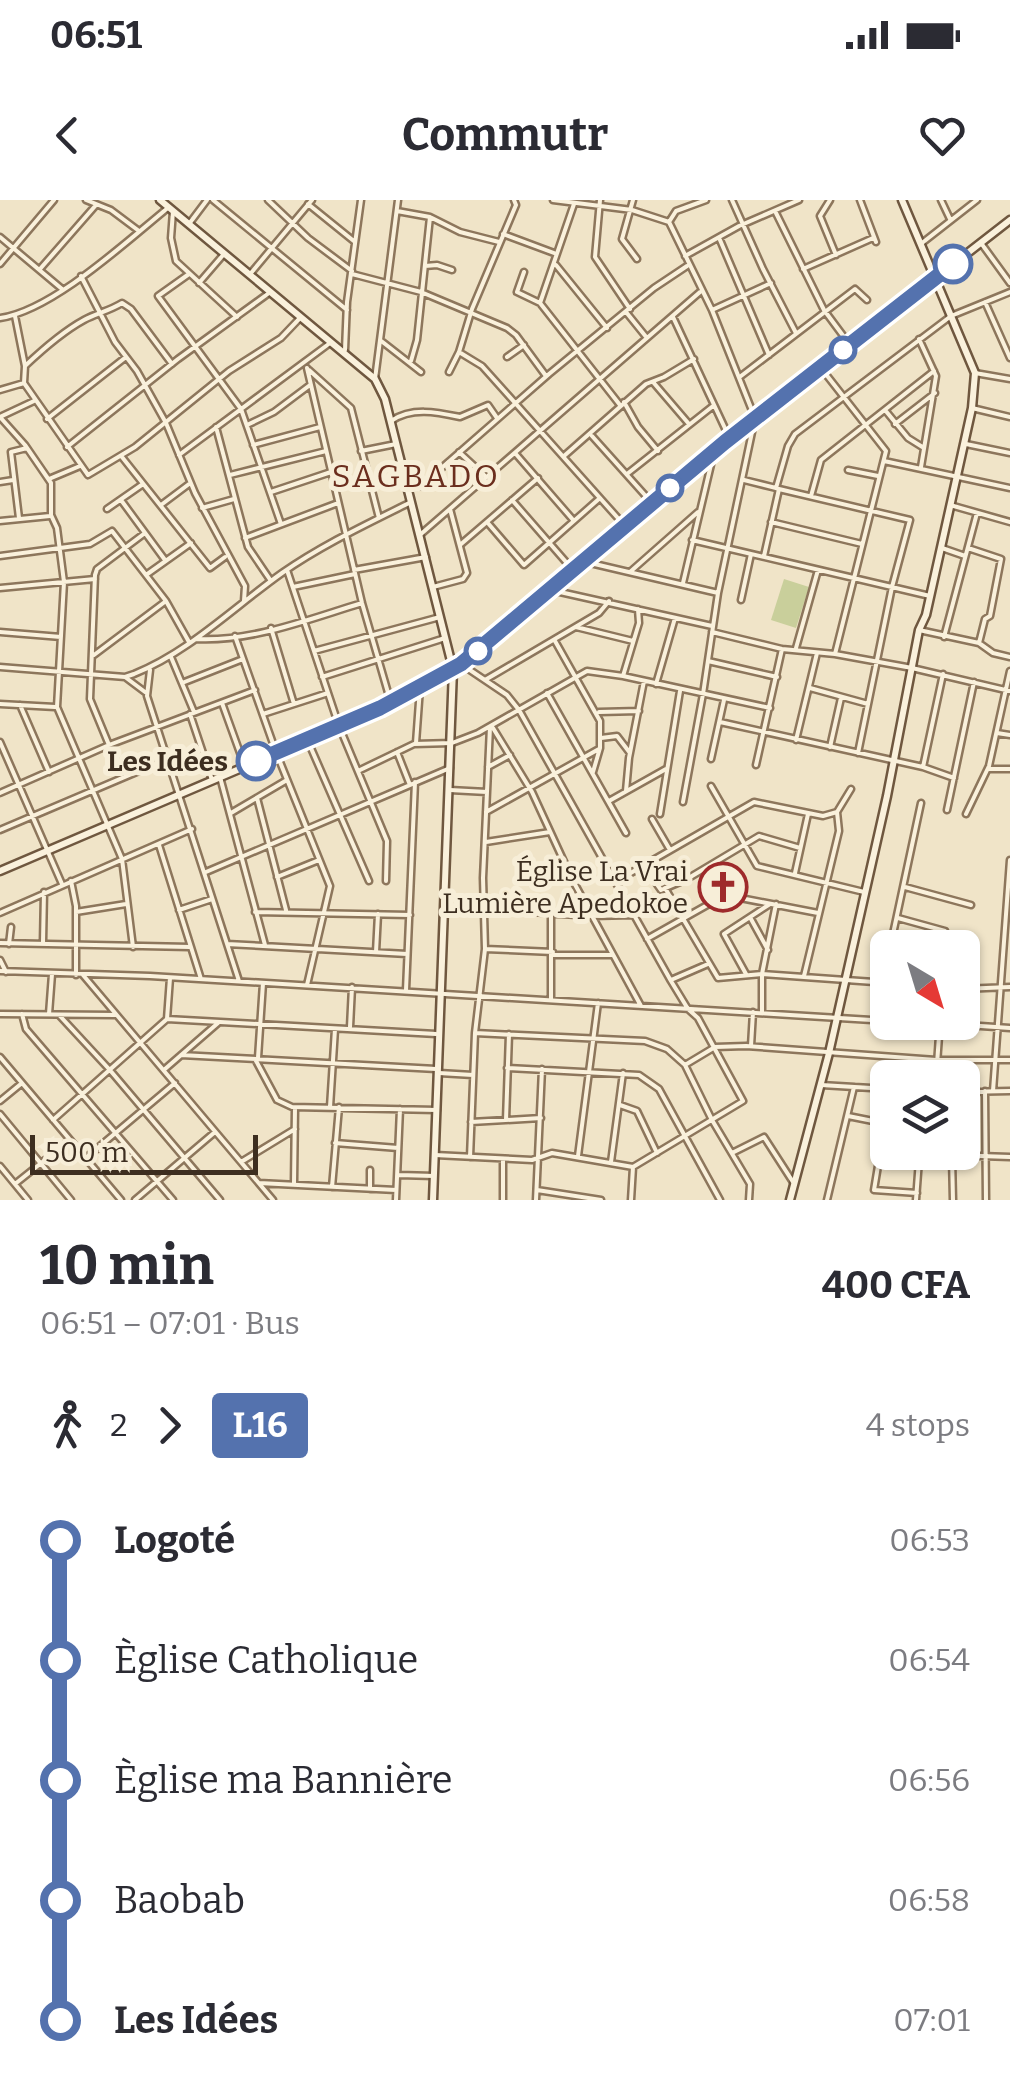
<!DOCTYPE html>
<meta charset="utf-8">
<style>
body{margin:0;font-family:Bitter,serif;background:#f7f7f7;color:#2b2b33;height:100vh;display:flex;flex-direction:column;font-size:38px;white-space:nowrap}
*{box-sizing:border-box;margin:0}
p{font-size:32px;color:#7c7c81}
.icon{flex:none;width:55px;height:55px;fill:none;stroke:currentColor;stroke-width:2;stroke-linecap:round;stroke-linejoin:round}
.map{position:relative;height:1000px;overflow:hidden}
.sheet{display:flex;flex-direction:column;background:#fff;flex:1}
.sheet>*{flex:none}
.badge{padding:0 20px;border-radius:8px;font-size:35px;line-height:65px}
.needle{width:65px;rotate:142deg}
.controls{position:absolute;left:870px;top:730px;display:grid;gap:20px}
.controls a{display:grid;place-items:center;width:110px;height:110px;border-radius:15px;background:#fff;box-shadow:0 2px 8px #0004;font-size:50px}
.scale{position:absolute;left:30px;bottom:25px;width:228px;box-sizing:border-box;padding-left:10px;border:5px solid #3d2e20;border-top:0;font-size:28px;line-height:35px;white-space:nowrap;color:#3d2e20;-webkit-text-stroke:8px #f7eed8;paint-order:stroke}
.map>.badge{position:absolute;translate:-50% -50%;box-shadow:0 0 0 5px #fff}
.legs{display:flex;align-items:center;gap:15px;height:110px;padding:0 40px;font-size:32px}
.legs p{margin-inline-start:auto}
.head{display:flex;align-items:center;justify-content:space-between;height:170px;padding:0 40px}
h1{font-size:55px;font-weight:700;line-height:75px}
ul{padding:0 40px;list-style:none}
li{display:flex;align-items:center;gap:35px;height:120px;font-size:38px}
li i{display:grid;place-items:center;width:15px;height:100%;margin:0 12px;background:currentColor}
li i::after{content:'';width:25px;height:25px;margin:-12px;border:8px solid;border-radius:50%;background:#fff}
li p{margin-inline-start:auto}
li:first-child i{background:linear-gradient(#0000 50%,currentColor 0)}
li:last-child i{background:linear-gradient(currentColor 50%,#0000 0)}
.status{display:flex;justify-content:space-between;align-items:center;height:70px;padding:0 50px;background:#fff;direction:ltr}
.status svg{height:28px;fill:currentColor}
header{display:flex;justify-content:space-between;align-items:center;height:130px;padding:0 40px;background:#fff;font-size:45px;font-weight:700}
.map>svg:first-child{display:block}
.grass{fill:#c9cf9b}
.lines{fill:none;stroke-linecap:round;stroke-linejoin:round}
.street-casing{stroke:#8d765c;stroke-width:9}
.secondary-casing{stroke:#6f573f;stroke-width:11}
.street{stroke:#faf1dc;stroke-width:4}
.secondary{stroke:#faf1dc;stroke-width:6}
.line-1-casing{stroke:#fff;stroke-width:22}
.line-1{stroke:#5472ae;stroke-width:15}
.stop-1-dot{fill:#fff;stroke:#5472ae;stroke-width:5}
.labels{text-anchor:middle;stroke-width:10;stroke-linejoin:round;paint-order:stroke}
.stop-label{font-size:28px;font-weight:bold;fill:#3d2e20;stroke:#f7eed8;text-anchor:end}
.poi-label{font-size:28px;fill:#3d2e20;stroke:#f7eed8;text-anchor:end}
.quarter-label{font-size:32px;letter-spacing:2.5px;fill:#6b2e1e;stroke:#f7eed8}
</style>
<div class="status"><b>06:51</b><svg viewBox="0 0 49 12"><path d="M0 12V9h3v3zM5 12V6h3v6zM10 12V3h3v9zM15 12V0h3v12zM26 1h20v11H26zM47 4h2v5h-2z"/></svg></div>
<header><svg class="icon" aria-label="back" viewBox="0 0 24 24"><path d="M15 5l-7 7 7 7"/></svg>Commutr<svg class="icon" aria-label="heart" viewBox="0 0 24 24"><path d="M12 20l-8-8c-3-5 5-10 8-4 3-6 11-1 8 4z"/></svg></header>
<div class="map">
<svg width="1010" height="1000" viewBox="0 0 1010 1000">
<rect width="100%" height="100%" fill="#f0e4c8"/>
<path class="grass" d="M784,379L809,387L796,428L771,420Z"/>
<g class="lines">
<g class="street-casing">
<path id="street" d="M86,0L111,10L139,31
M213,0L347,110
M268,0L308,38L352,71
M514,0L516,5L472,109L459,152L482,166L625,326
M553,0L632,10L669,22L712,110L755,218L718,393L703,494L683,602
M600,0L595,57L630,109
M633,0L622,39L637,59
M732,0L763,69L796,133
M830,0L820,16L836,55
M860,0L876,42
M941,0L950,19
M308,4L355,42
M574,4L540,103L620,205
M173,11L171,38L176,61L237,117
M397,11L430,17L460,32L499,42
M776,13L824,110L850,145
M669,22L676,11L706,0
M189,24L207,0
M503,34L554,53
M0,37L62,89
M720,40L769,155
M922,43L977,0
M981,43L1010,83
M685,56L739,26L799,0
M0,64L54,0
M556,65L607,128
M425,66L437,65L452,70
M40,69L96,5
M803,69L873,38
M524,72L517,92L540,103
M251,73L312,0
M189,74L158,96L241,209L281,324
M352,74L421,92L507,128L516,135L546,176
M81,76L115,142L137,171L166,223L195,293L245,386L244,401
M199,83L224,54
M985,102L1010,158
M712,110L771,83
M626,112L647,138
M15,116L25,166L24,183L88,275L135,247L229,171L281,138L300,118
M673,117L730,239
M0,118C52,111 127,41 169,7
M919,139L936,176L921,267
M380,140L421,172
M345,150L347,102L361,0
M507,157L524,145
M411,161L417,140L430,17
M25,166C43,149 62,132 84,120C97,113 109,111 122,103L131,109L172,164
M307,168L362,403L391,503
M821,168L886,251L835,454
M309,170L351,208L379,318
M449,172L459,152
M975,173L1010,179
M741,176L855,89L867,100
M375,179L398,0
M653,182L689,224
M0,190L24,183
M624,202L638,227L658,251
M972,208L1010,217
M885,210L908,238L924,248
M0,217L25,245L51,283V315L57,328L64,382L57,507L122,659L133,747
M0,217L34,201
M47,219L126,157
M391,221C412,207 436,212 460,217L488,205L497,218
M895,224L935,193
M247,225L274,212L310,185
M216,227L248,347L271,381
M592,236L652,303
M966,244L1010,253
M253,245L320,227
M67,247L178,159L269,93
M361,251L396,244
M459,252L485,276
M515,253L574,321
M179,255L330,143
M564,256L646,184L664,177L694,159
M122,257L210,368L225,357
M884,261L1010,288
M848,270L878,276
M627,274L713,206
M230,275L326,251
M49,279L80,266
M744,280L776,288
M0,282L13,280
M407,288L421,286L549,174L654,88L687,66
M779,289L910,320L892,387L858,553
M271,292L331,272
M811,296L821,260L934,171
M121,300L165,360
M512,300L573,370
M161,305L189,284
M950,305L1010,322
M202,308L234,299
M107,309L143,284
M19,318L11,252L27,248
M0,321L50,316
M487,322L524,365L600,298
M771,322L862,344
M421,334L700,92
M245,338L338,303
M692,340L930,396
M460,345L538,278
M942,348L965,356
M968,348L1001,359L990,416L985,419L979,443
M0,356L90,344L112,331L166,401L189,442
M764,356L779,289L776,288L788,246L795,234L951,116L1010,92
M586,362L718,393
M287,370L339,526L387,641L386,681
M354,370L426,357
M630,372L698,312
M146,375L191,343
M683,383L714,252
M293,387L355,374
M433,387L463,379L467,373L450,309
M0,388L95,379
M551,390L712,426
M741,400L751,354
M576,427L633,441
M271,428L294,504
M919,430L979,443L993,453L1010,457
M0,432L61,437
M712,432L782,449L835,454L912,468L1010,491
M235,436L276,552L330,686L307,785
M944,437L977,313
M196,439C252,442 309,419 362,403
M555,441L600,521V548L593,572
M796,448L818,370
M314,451L440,417
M94,455L166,401
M171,457L194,512
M708,461L777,477
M461,464L507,495L519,510L671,781L688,809L698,818L743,901L633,967L631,1000
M0,467L125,477L134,474C189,452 234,407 282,373C322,345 367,324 411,302
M150,470L147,496L239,781
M623,476L639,423L638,409
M125,477L145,492
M322,477L445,438
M485,480L599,413L609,401
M182,483L243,459
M656,484L675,418
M810,488L868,504
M547,493L626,633
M222,503L244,564
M0,504L55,507
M20,505L49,572
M599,512L639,511
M190,514L212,580
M263,514L328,493
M720,522L923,567L954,578
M493,528L532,592L572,679L641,806
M997,533L1010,535
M601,538L617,536L630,553
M307,539L369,681
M796,540L817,453
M0,542L62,684
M416,543L420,488
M109,545L90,499L95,375L97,369L145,333
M830,547L841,498
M397,552L410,585
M711,559L724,500
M756,565L782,449
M488,567L510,555
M923,567L943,474
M990,569H1010
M358,571L414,544L452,543L478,533L587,471L623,476L770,508
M220,577L265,745
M711,586L757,666L864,692
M450,590L487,592
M626,591L629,558L644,481
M0,593L109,545L255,490
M257,598L286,710
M609,601L666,569
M947,610L974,482
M486,612L599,549
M231,613L287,580
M660,614L680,491
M966,614L989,566L1010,471
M652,619L670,650
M0,630L167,559
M486,642L550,632
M159,645L201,779
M717,662L729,695
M644,666L661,690L687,679L759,636L800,648
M206,672L450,568
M795,673L808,614
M277,677L319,660
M71,681L76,706V775
M615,682L754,602L823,616L837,612
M905,687L971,705
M665,688L718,778L762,774L888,783
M484,709L592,716L633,715
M179,710L212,699
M76,712L126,704
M255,712L410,715
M0,713L192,629
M898,718L945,731L944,748
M751,719L768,750
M647,739L725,695L818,713
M43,742L44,692
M0,743L190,747
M9,744L11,727
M227,744L407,754
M890,748L921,603
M485,749L553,752
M376,752L378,714
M553,755H613
M0,760L6,772
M0,771L150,776L888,821
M746,774L724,734L770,704
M83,775L273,1000
M804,776L839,631L837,612L851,589
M671,780L708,764
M881,782L888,759
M962,789L1010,787
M406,790L415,582
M551,800V715
M762,812V774L776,704
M0,814L115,815
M22,814L26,829L173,1000
M49,814L52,774
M59,815L109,869L220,1000
M167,819L436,834
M922,822L1010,828
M350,827L352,787
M475,833L645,841L667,849L685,865L712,920L750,984L749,1000
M751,846L753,812
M181,855L436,869
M0,857L121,1000
M258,858L263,783
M255,859L277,900L292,907L437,910
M685,865L715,847L746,846L936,860H1010
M507,868L639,875L659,889L720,1000
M165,869L218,823
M439,873L473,875
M936,878L940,822
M821,885L888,889
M985,891L986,1000
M993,891L1010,660
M962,892L1010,891
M0,901L22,883
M620,905L637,911L657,953
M330,907L335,829
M0,914L71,1000
M848,916L888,924
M53,920L167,819L170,778
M506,920L509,834
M471,922L541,918
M885,924L874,990L917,993
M335,943L398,948
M732,953L764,937L793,982
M435,955L532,960L552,953L633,967
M578,956L598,803
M87,957L175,883
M470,957L475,833L485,749L483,678L490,527
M952,957L953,1000
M880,958L919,960L951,955L1010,957
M241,962L295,929
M611,962L623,873
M0,966L28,1000
M399,975L434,976
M259,983L396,990
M294,983L295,908
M15,984L70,940
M332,987L339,907
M370,989V970
M537,990L601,1000
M135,1000L215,932
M396,1000L400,909
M503,1000V960
M536,1000L542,869
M827,1000L854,887
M916,1000L919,960"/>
</g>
<g class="secondary-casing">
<path id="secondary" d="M160,0L375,179L385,199L453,469L433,1000
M0,671L366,515L461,464L725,242L1010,20
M790,1000L829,853L887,596L919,430L926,415L972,208L975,173L902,0"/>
</g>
<use href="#street" class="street"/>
<use href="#secondary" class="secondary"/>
</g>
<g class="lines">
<g class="line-1-casing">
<path id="line-1" d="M256,561L380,508L461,464L725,242L953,64"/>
</g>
<use href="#line-1" class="line-1"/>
</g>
<defs>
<g id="church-ring" transform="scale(2.5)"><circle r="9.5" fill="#f7eed8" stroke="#9e2a2b" stroke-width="1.5"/><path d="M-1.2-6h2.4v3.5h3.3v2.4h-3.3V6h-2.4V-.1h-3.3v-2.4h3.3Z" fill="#9e2a2b"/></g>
</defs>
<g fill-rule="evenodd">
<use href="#church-ring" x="723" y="687"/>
</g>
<g class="stop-1-dot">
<circle cx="953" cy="64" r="18"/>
<circle cx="843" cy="150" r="12"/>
<circle cx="670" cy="288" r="12"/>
<circle cx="478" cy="451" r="12"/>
<circle cx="256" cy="561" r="18"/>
</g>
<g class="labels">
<g class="stop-label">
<text x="228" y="571">Les Idées</text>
</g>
<g class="poi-label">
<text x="688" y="681">Église La Vrai<tspan x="688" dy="32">Lumière Apedokoe</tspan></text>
</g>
<g class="quarter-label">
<text x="416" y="287">SAGBADO</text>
</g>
</g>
</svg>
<div class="controls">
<a><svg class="needle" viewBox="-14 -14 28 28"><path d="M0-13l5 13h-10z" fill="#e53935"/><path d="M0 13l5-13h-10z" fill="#7c7c81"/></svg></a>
<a><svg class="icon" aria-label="layers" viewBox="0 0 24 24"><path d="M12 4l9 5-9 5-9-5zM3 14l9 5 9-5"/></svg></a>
</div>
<div class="scale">500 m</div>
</div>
<section class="sheet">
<div class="head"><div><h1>10 min</h1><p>06:51 – 07:01 · Bus</p></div><b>400 CFA</b></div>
<div class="legs"><svg class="icon" aria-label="walk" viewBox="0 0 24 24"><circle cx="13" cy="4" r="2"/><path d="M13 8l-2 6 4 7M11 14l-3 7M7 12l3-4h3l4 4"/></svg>2<svg class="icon" aria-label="forward" viewBox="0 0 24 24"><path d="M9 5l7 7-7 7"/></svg><b class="badge" style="background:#5472ae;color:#fff">L16</b><p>4 stops</p></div>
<ul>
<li><i style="color:#5472ae"></i><b>Logoté</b><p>06:53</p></li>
<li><i style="color:#5472ae"></i><span>Èglise Catholique</span><p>06:54</p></li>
<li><i style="color:#5472ae"></i><span>Èglise ma Bannière</span><p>06:56</p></li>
<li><i style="color:#5472ae"></i><span>Baobab</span><p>06:58</p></li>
<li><i style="color:#5472ae"></i><b>Les Idées</b><p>07:01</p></li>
</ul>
</section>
